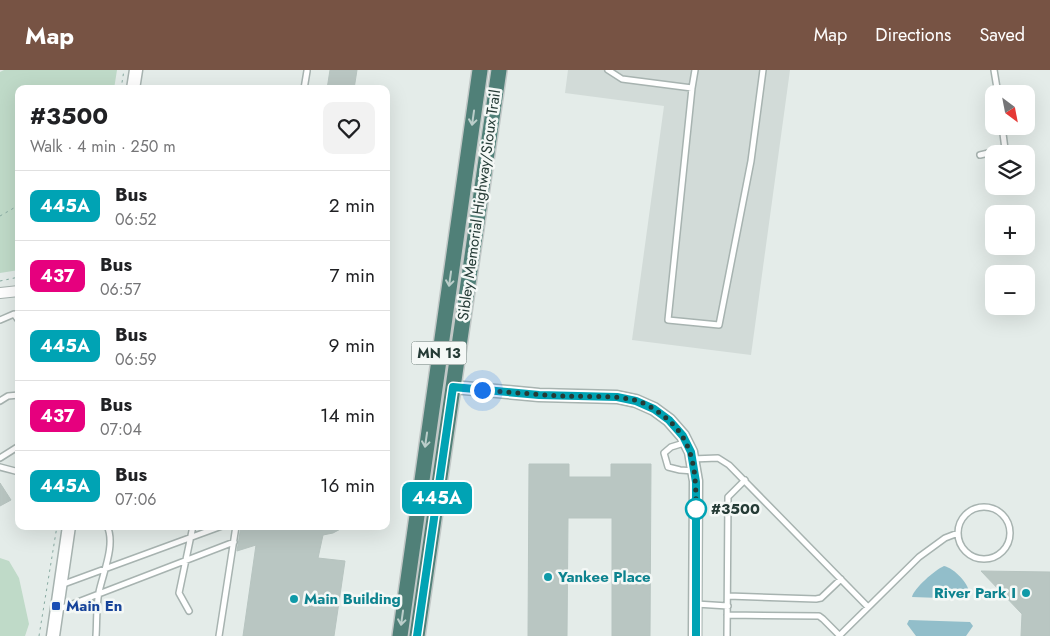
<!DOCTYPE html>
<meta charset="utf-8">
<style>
body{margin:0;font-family:Jost,sans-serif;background:#f2f2f2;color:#202124;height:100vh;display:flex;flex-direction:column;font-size:19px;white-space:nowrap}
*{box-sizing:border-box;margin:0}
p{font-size:16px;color:#757577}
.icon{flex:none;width:28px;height:28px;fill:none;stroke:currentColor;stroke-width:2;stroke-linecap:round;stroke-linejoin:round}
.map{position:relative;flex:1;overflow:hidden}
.side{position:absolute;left:15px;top:15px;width:375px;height:445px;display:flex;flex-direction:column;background:#fff;border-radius:10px;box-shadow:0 5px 20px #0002}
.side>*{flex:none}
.badge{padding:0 10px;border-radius:8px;font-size:18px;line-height:32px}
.needle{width:32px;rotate:148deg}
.tools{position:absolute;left:985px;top:15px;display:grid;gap:10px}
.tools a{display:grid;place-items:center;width:50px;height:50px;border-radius:10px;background:#fff;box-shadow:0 5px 20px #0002;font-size:25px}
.you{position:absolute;width:25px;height:25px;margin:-12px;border:4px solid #fff;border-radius:50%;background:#1a73e8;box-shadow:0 0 0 8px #1a73e833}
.map>.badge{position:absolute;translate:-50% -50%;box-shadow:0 0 0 2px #fff}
.round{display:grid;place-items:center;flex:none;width:52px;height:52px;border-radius:10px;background:#f2f2f2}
.overview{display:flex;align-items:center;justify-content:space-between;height:85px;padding:0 15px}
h1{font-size:24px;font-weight:700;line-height:38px}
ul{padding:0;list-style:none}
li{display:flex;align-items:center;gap:15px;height:70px;padding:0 15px;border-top:1px solid #e0e0e0}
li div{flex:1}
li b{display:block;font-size:19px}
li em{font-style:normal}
li .badge{min-width:55px;font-weight:700;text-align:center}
header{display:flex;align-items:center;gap:30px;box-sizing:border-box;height:70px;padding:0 25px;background:#775344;color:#fff}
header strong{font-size:24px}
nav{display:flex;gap:28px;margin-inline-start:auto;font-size:18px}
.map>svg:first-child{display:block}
.built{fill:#d2dbd8}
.green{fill:#bfdac8}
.water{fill:#92beca}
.building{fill:#b9c6c2;stroke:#b7c4c0}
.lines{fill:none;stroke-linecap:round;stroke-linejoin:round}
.service-casing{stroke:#a7b3b0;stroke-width:8}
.minor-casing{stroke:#a7b3b0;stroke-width:12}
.tertiary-casing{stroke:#a7b3b0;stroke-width:15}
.trunk-casing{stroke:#c2c8c7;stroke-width:18}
.path{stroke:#88aba2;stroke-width:1;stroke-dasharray:2.5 4;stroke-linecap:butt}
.service{stroke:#fff;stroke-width:5}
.minor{stroke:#fff;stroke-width:10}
.tertiary{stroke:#fff;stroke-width:12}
.trunk{stroke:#508078;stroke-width:15}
.oneway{stroke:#bbceca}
.line-casing{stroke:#fff;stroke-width:11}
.line{stroke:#00a3b4;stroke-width:8}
.walk{stroke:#253b36;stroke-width:5;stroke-dasharray:0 9}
.stop-dot{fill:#fff;stroke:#00a3b4;stroke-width:2.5}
.culture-dot{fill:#0f9aa8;stroke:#f4f8f6;stroke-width:2}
.transit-dot{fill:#1a4fb4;stroke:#f4f8f6;stroke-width:2}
.labels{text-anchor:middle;stroke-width:5;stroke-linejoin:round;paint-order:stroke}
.shield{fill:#f4f8f6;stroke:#637470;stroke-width:1}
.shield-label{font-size:14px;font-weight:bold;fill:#253b36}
.street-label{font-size:15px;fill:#253b36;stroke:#f4f8f6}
.stop-label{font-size:15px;font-weight:bold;fill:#253b36;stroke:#f4f8f6;text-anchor:start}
.culture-label{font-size:15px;font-weight:bold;fill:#0d838f;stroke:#f4f8f6;text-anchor:start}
.transit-label{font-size:15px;font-weight:bold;fill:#164399;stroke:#f4f8f6;text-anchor:start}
</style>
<header>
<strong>Map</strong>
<nav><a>Map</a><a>Directions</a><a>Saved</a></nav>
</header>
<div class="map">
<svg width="1050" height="566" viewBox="0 0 1050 566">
<rect width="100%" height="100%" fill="#e4ece9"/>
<path class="built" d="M568,0H790L751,285L632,270L664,36L565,23Z"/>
<path class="green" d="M4,0H117L114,19H19V200L0,203V2Z
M0,488L9,491L19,508L29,554L25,566H0Z"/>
<path class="water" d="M944,496C954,498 971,515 969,525L940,528L912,527C914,518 935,500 944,496Z
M909,550L970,552L973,556L966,566H916L907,554Z"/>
<path class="building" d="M330,0H357L354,19H327Z
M529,394H569V407H611V394H651L650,566H612V448H568L567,566H528Z
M0,413L11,430L0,436Z
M241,456H346L333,463L323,465L318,488L345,491L334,566H243L256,475L237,481Z
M981,501L1050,502V566H1021L1022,544Z"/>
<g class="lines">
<g class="service-casing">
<path id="service" d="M608,0L622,9L692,18L695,0
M994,0L998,24
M692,18L668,250L719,255L751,91L763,0
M304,19L307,1
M980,85L1005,79L1002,56
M0,250L14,244L19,251
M0,331L8,326L19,325
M684,373L671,377L664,383L668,397L680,400L694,401
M0,388L19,376
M692,389L718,388L729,395L868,537
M0,397L19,402
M958 463a26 26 0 1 1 52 0a26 26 0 1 1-52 0Z
M61,515L222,456
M728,526L816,529L821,528L841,509
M696,534L728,536
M57,540L234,472
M189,541L179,523L193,456
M727,545L819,546L823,549L839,565
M96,566C97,552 96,536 99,522C103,503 116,474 107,456
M219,566L236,456
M727,566L728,427L745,410
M839,566L919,487L945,468L958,463"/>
</g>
<g class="minor-casing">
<path id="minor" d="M0,223L19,221"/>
</g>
<g class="tertiary-casing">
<path id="tertiary" d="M133,19L136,0
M453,317L539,325L617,327L636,331L654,339L669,350L683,366L691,382L696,411L695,566
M53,566L69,456"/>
</g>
<g class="trunk-casing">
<path id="trunk" d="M400,566L480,0
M417,566L499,0"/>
</g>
<path class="path" d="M121,19L124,0
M0,146L19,135
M0,211L19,207
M39,566L57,456"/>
<use href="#service" class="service"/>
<use href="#minor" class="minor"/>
<use href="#tertiary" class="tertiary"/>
<use href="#trunk" class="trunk"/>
</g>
<defs><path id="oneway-shaft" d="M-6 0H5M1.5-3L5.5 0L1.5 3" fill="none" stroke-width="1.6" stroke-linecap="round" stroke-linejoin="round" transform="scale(1.25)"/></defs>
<g class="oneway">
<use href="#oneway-shaft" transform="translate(473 48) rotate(98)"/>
<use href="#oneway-shaft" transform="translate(450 209) rotate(98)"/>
<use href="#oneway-shaft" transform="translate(426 370) rotate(98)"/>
<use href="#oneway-shaft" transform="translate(402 548) rotate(98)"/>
</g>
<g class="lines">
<g class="line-casing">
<path id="line" d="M417,566L453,317L539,325L617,327L636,331L654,339L669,350L683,366L691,382L696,412V566"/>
</g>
<use href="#line" class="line"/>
<path class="walk" d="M482,320C510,322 538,325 566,326C588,327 612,325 634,330C643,332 653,338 661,344C697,370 696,406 696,446V439"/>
</g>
<circle class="stop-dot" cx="696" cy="439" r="10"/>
<g class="culture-dot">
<circle cx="548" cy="507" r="5"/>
<circle cx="1026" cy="523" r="5"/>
<circle cx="294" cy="529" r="5"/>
</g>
<rect class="transit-dot" x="51" y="531" width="10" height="10" rx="2.5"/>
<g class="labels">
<rect class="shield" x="411.5" y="271.5" width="55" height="23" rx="4"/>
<g class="shield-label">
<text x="439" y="288">MN 13</text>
</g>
<g class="street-label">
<text transform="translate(479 135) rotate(-82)" y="5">Sibley Memorial Highway/Sioux Trail</text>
</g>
<g class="stop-label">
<text x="711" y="444">#3500</text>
</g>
<g class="culture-label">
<text x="558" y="512">Yankee Place</text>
<text x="1016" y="528" text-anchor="end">River Park I</text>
<text x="304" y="534">Main Building</text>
</g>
<g class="transit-label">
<text x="66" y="541">Main En</text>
</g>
</g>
</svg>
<div class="tools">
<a><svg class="needle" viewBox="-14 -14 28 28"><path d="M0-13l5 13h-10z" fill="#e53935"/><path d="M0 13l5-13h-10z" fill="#757577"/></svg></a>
<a><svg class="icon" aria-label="layers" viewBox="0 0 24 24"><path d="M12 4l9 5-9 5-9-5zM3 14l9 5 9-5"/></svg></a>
<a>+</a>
<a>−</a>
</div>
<div class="you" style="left:482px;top:320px"></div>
<b class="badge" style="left:437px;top:428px;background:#00a3b4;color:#fff">445A</b>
<section class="side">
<div class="overview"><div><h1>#3500</h1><p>Walk · 4 min · 250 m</p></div><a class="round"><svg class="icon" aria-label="heart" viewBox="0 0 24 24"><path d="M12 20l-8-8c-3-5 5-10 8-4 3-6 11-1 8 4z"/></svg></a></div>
<ul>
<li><span class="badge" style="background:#00a3b4;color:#fff">445A</span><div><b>Bus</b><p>06:52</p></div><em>2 min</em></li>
<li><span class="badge" style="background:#e6007e;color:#fff">437</span><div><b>Bus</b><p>06:57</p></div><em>7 min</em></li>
<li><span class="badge" style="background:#00a3b4;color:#fff">445A</span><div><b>Bus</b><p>06:59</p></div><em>9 min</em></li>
<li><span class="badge" style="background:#e6007e;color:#fff">437</span><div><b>Bus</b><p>07:04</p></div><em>14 min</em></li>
<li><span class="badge" style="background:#00a3b4;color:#fff">445A</span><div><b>Bus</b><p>07:06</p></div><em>16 min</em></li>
</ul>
</section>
</div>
